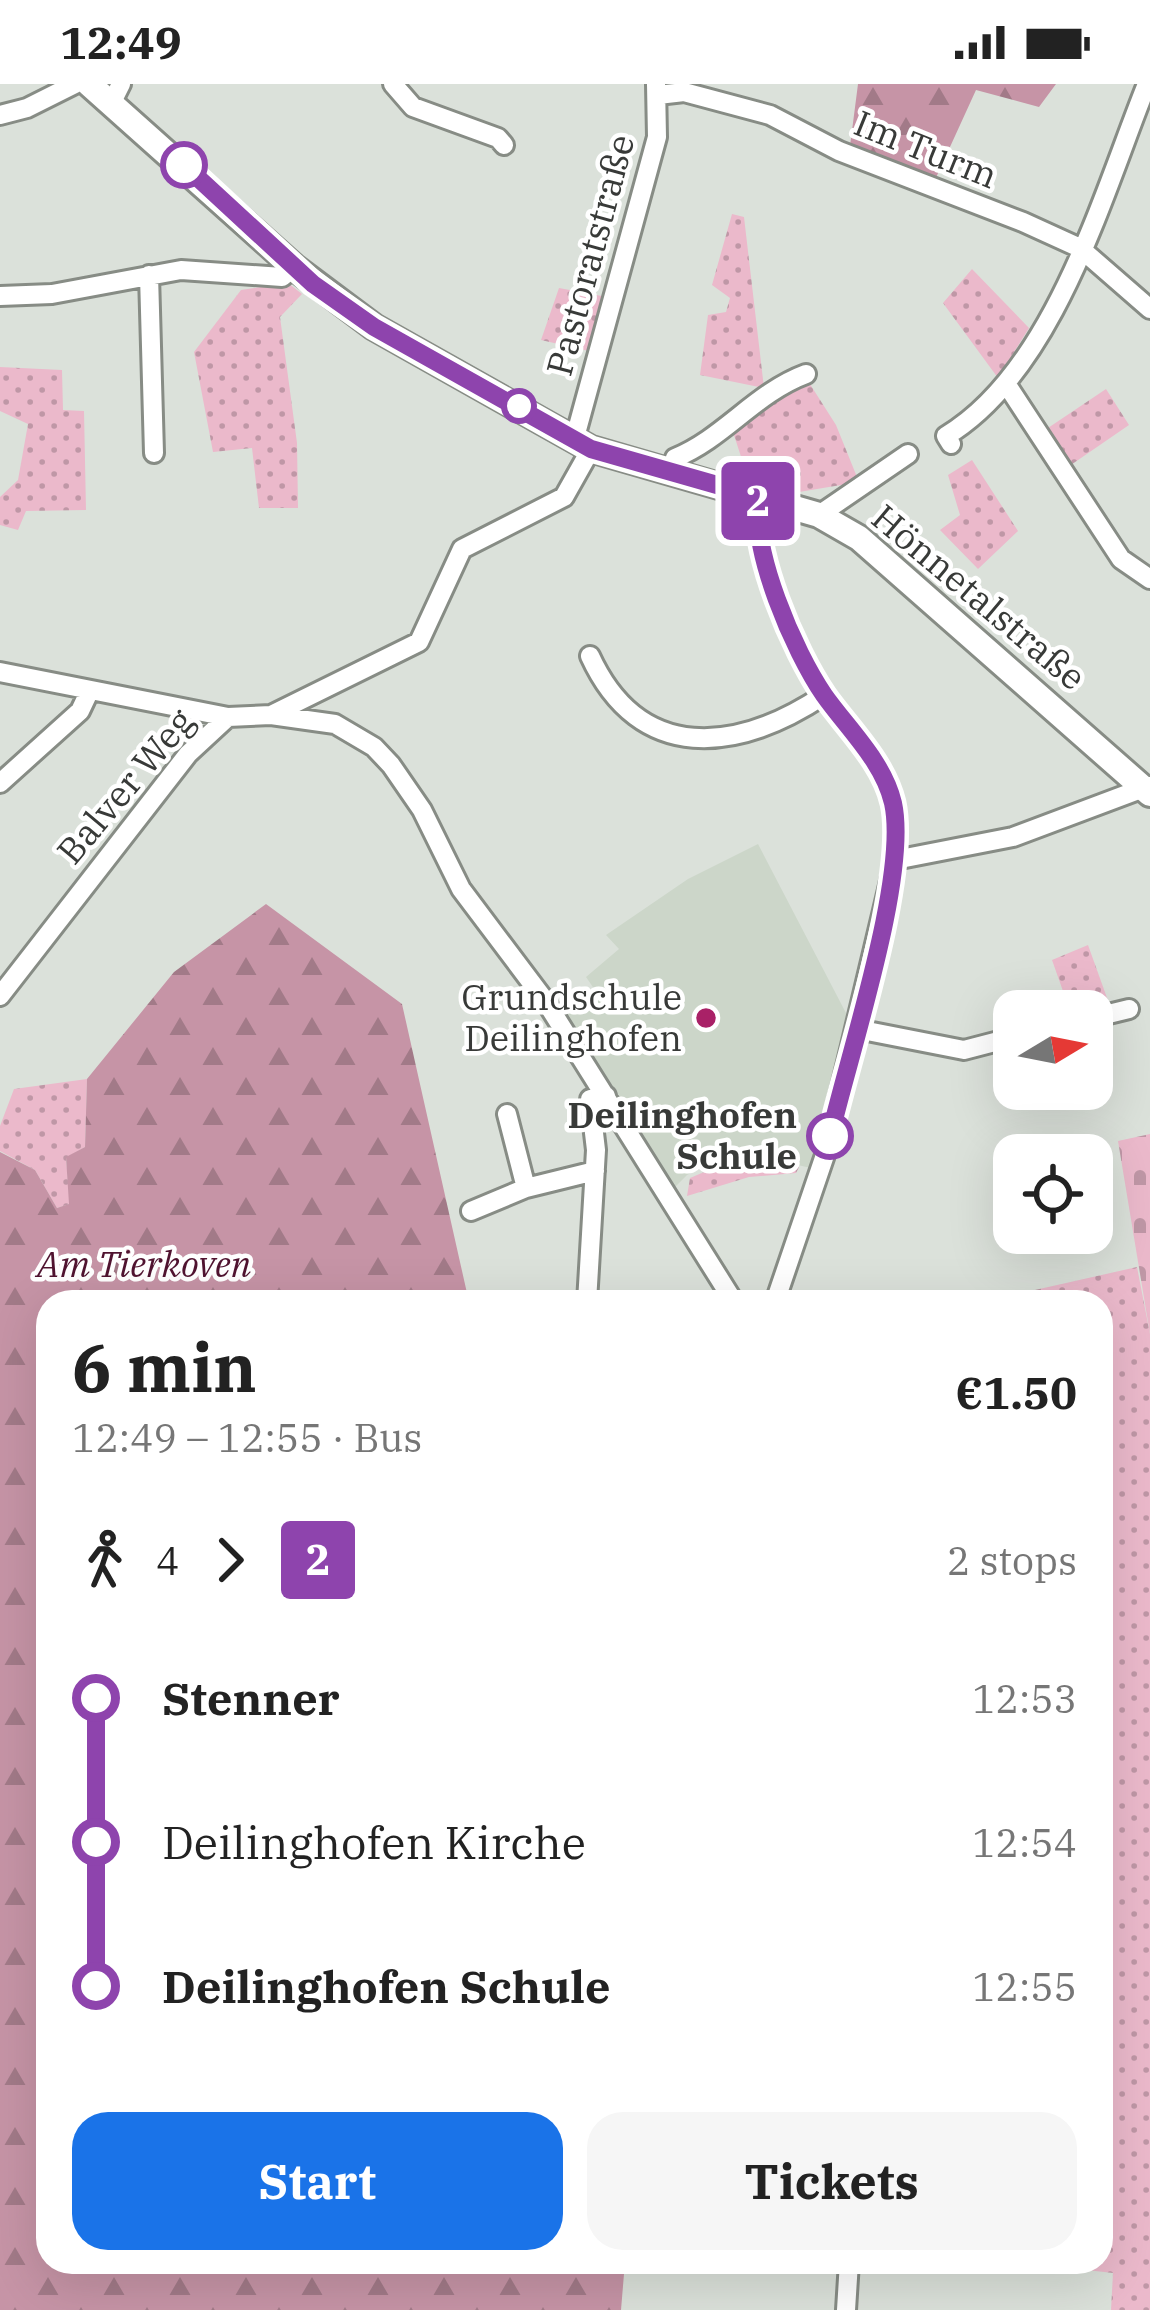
<!DOCTYPE html>
<meta charset="utf-8">
<style>
body{margin:0;font-family:"IBM Plex Serif",serif;background:#f6f6f6;color:#222;height:100vh;display:flex;flex-direction:column;font-size:45px;white-space:nowrap}
*{box-sizing:border-box;margin:0}
p{font-size:39px;color:#767676}
.icon{flex:none;width:66px;height:66px;fill:none;stroke:currentColor;stroke-width:2;stroke-linecap:round;stroke-linejoin:round}
.map{position:relative;flex:1;overflow:hidden}
.drawer{position:absolute;left:36px;top:1206px;width:1077px;height:984px;display:flex;flex-direction:column;background:#fff;border-radius:36px;box-shadow:0 12px 48px #0002}
.drawer>*{flex:none}
.badge{padding:0 24px;border-radius:9px;font-size:42px;line-height:78px}
.needle{width:78px;rotate:80deg}
.fabs{position:absolute;left:993px;top:906px;display:grid;gap:24px}
.fabs a{display:grid;place-items:center;width:120px;height:120px;border-radius:24px;background:#fff;box-shadow:0 12px 48px #0002;font-size:60px}
.map>.badge{position:absolute;translate:-50% -50%;box-shadow:0 0 0 6px #fff}
.legs{display:flex;align-items:center;gap:18px;height:132px;padding:0 36px;font-size:39px}
.legs p{margin-inline-start:auto}
.head{display:flex;align-items:center;justify-content:space-between;height:204px;padding:0 36px}
h1{font-size:66px;font-weight:700;line-height:90px}
.action{display:flex;gap:24px;margin-top:auto;padding:24px 36px}
.action a{flex:1;height:138px;border-radius:36px;background:#1a73e8;color:#fff;font-size:48px;font-weight:700;line-height:138px;text-align:center}
.action a+a{background:#f6f6f6;color:#222}
ul{padding:0 36px;list-style:none}
li{display:flex;align-items:center;gap:42px;height:144px;font-size:45px}
li i{display:grid;place-items:center;width:18px;height:100%;margin:0 15px;background:currentColor}
li i::after{content:'';width:30px;height:30px;margin:-15px;border:9px solid;border-radius:50%;background:#fff}
li p{margin-inline-start:auto}
li:first-child i{background:linear-gradient(#0000 50%,currentColor 0)}
li:last-child i{background:linear-gradient(currentColor 50%,#0000 0)}
.status{display:flex;justify-content:space-between;align-items:center;height:84px;padding:0 60px;background:#fff;direction:ltr}
.status svg{height:33px;fill:currentColor}
.map>svg:first-child{display:block}
.built{fill:#ccd6c9}
.grass{fill:url(#grass-dots)}
.forest{fill:url(#forest-firs)}
.cemetery{fill:url(#cemetery-stones)}
.lines{fill:none;stroke-linecap:round;stroke-linejoin:round}
.minor-casing{stroke:#878c85;stroke-width:24}
.major-casing{stroke:#878c85;stroke-width:30}
.minor{stroke:#fff;stroke-width:18}
.major{stroke:#fff;stroke-width:24}
.line-1-casing{stroke:#fff;stroke-width:27}
.line-1{stroke:#8e44ad;stroke-width:18}
.stop-1-dot{fill:#fff;stroke:#8e44ad;stroke-width:6}
.poi-dot{fill:#a92167;stroke:#fff;stroke-width:4.5}
.labels{text-anchor:middle;stroke-width:9;stroke-linejoin:round;paint-order:stroke}
.street-label{font-size:36px;fill:#383a38;stroke:#fff}
.poi-label{font-size:36px;fill:#383a38;stroke:#fff;text-anchor:end}
.stop-label{font-size:36px;font-weight:bold;fill:#383a38;stroke:#fff;text-anchor:end}
.park-label{font-size:36px;font-style:italic;fill:#501330;stroke:#fff}
</style>
<div class="status"><b>12:49</b><svg viewBox="0 0 49 12"><path d="M0 12V9h3v3zM5 12V6h3v6zM10 12V3h3v9zM15 12V0h3v12zM26 1h20v11H26zM47 4h2v5h-2z"/></svg></div>
<div class="map">
<svg width="1150" height="2226" viewBox="0 0 1150 2226">
<defs>
<pattern id="grass-dots" width="8" height="8" patternUnits="userSpaceOnUse" patternTransform="scale(3)"><rect width="8" height="8" fill="#ebb9cb"/><path d="M2 2h.1M6 6h.1" fill="none" stroke="#bf97a6" stroke-width="1.8" stroke-linecap="round"/></pattern>
<pattern id="forest-firs" width="22" height="20" patternUnits="userSpaceOnUse" patternTransform="scale(3)"><rect width="22" height="20" fill="#c694a6"/><path d="M5 1l3.5 6h-7zM16 11l3.5 6h-7z" fill="#a27a88"/></pattern>
<pattern id="cemetery-stones" width="16" height="16" patternUnits="userSpaceOnUse" patternTransform="scale(3)"><rect width="16" height="16" fill="#ebb9cb"/><path d="M2 7V4a2 2 0 0 1 4 0v3zM10 15v-3a2 2 0 0 1 4 0v3z" fill="#bf97a6"/></pattern>
</defs>
<rect width="100%" height="100%" fill="#dbe1da"/>
<path class="built" d="M758,760L847,931L811,1084L735,1067L687,1091L673,1105L563,930L597,909L586,893L619,865L606,851L688,795Z"/>
<path class="grass" d="M732,130L744,133L764,304L700,291L708,231L726,228L730,214L712,201Z
M972,185L1029,244L998,294L943,219Z
M288,199L302,210L280,233L297,359L298,424H259L252,364L213,368L194,268L241,206Z
M559,204L607,213L593,268L541,256Z
M0,283L62,286L63,326L84,327L86,426L26,427L18,446L0,441V413L18,396L28,340L0,327Z
M808,297L836,341L859,398L799,408L747,391L731,342L783,306Z
M1106,305L1129,341L1065,385L1042,348Z
M972,376L1018,447L978,485L940,446L960,431L948,391Z
M1088,861L1111,925L1070,927L1052,876Z
M87,995L85,1063L66,1074L70,1120L57,1124L35,1086L0,1067V1042L14,1005Z
M742,1072L799,1083L796,1089L749,1093L687,1112L690,1094Z
M1137,1183L1150,1250V2226H1111L1113,2189L1042,2181L1101,2178V1218H982Z"/>
<path class="forest" d="M858,0H1056L1039,23L976,6L934,98L850,62Z
M266,820L402,920L469,1218H48V2178H625L621,2226H0V1068L35,1086L57,1124L69,1120L66,1073L85,1063L87,995L174,888Z"/>
<path class="cemetery" d="M1150,1050V1250L1118,1057Z"/>
<g class="lines">
<g class="minor-casing">
<path id="minor" d="M393,0L413,23L498,54L504,61
M658,11L684,8L770,31L839,67L1023,138L1080,164L1150,225
M112,18L121,0
M0,31L27,24L75,0
M149,191L154,369
M0,212L52,210L181,186L282,193L294,183
M1007,301L1121,475L1150,495
M574,357L657,53L656,0
M951,360L946,352C1054,287 1102,112 1147,0
M671,388L675,374C724,354 755,309 806,290
M759,413C751,467 794,567 825,612C846,642 873,669 888,703C897,726 895,752 895,776L825,1071L775,1218
M819,431L908,370
M590,572C640,681 738,668 824,611
M0,588L228,633L271,631L419,558L462,465L564,413L591,365
M271,631L335,640L374,663L391,681L422,726L461,805L546,918L734,1218
M0,699L80,627L89,608
M895,776L1013,753L1149,702
M0,912L188,670L228,633
M1092,934L1129,925
M857,945L964,966L1014,953
M507,1030L526,1104L595,1087
M471,1127L526,1104
M587,1218L596,1066L590,1015L606,1012
M846,2226L849,2178"/>
</g>
<g class="major-casing">
<path id="major" d="M89,0L294,183L374,243L591,365L819,431L859,454L1150,710"/>
</g>
<use href="#minor" class="minor"/>
<use href="#major" class="major"/>
</g>
<g class="lines">
<g class="line-1-casing">
<path id="line-1" d="M184,81L313,200L374,243L591,365L759,413C750,466 794,567 824,611C848,645 883,677 893,719C909,792 848,973 830,1052"/>
</g>
<use href="#line-1" class="line-1"/>
</g>
<g class="stop-1-dot">
<circle cx="184" cy="81" r="21"/>
<circle cx="519" cy="322" r="15"/>
<circle cx="830" cy="1052" r="21"/>
</g>
<circle class="poi-dot" cx="706" cy="934" r="12"/>
<g class="labels">
<g class="street-label">
<text transform="translate(926 65) rotate(22)" y="13">Im Turm</text>
<text transform="translate(590 171) rotate(-75)" y="13">Pastoratstraße</text>
<text transform="translate(979 513) rotate(40)" y="13">Hönnetalstraße</text>
<text transform="translate(125 702) rotate(-50)" y="13">Balver Weg</text>
</g>
<g class="poi-label">
<text x="682" y="926">Grundschule<tspan x="682" dy="41">Deilinghofen</tspan></text>
</g>
<g class="stop-label">
<text x="797" y="1044">Deilinghofen<tspan x="797" dy="41">Schule</tspan></text>
</g>
<g class="park-label">
<text x="144" y="1193">Am Tierkoven</text>
</g>
</g>
</svg>
<div class="fabs">
<a><svg class="needle" viewBox="-14 -14 28 28"><path d="M0-13l5 13h-10z" fill="#e53935"/><path d="M0 13l5-13h-10z" fill="#767676"/></svg></a>
<a><svg class="icon" aria-label="locate" viewBox="0 0 24 24"><circle cx="12" cy="12" r="6"/><path d="M12 2v4M12 18v4M2 12h4M18 12h4"/></svg></a>
</div>
<b class="badge" style="left:758px;top:417px;background:#8e44ad;color:#fff">2</b>
<section class="drawer">
<div class="head"><div><h1>6 min</h1><p>12:49 – 12:55 · Bus</p></div><b>€1.50</b></div>
<div class="legs"><svg class="icon" aria-label="walk" viewBox="0 0 24 24"><circle cx="13" cy="4" r="2"/><path d="M13 8l-2 6 4 7M11 14l-3 7M7 12l3-4h3l4 4"/></svg>4<svg class="icon" aria-label="forward" viewBox="0 0 24 24"><path d="M9 5l7 7-7 7"/></svg><b class="badge" style="background:#8e44ad;color:#fff">2</b><p>2 stops</p></div>
<ul>
<li><i style="color:#8e44ad"></i><b>Stenner</b><p>12:53</p></li>
<li><i style="color:#8e44ad"></i><span>Deilinghofen Kirche</span><p>12:54</p></li>
<li><i style="color:#8e44ad"></i><b>Deilinghofen Schule</b><p>12:55</p></li>
</ul>
<div class="action"><a>Start</a><a>Tickets</a></div>
</section>
</div>
